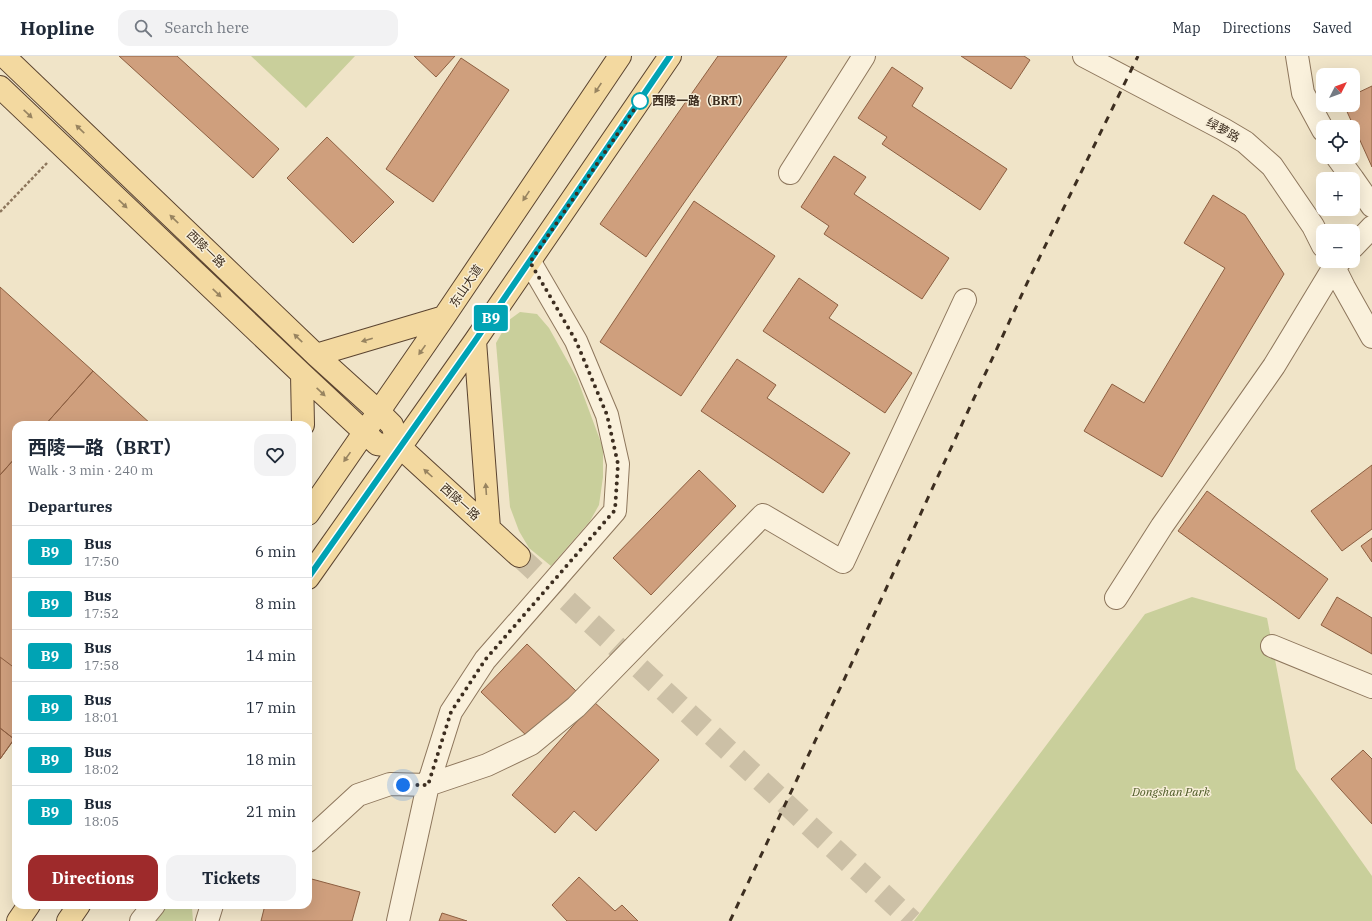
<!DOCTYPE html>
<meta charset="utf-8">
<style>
body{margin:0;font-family:"IBM Plex Serif","Noto Sans SC",serif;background:#f2f2f3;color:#1f2937;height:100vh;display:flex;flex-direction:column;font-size:15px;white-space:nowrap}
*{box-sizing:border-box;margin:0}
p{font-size:13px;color:#747a83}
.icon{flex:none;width:22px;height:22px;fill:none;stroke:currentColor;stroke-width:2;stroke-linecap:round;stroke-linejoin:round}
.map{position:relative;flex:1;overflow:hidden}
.sheet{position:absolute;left:12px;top:365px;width:300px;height:488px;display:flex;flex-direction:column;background:#fff;border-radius:12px;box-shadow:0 4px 16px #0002}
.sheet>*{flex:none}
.badge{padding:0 8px;border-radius:3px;font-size:14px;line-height:26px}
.needle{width:26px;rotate:48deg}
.tools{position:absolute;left:1316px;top:12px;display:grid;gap:8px}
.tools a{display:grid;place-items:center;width:44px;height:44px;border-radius:8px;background:#fff;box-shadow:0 4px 16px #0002;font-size:20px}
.you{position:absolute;width:20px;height:20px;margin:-10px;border:3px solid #fff;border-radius:50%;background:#1a73e8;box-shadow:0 0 0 6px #1a73e833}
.map>.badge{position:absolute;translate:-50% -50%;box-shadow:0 0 0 2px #fff}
h2{padding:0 16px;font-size:15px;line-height:36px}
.round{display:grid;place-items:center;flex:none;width:42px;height:42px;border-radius:12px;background:#f2f2f3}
.summary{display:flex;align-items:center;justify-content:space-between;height:68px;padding:0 16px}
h1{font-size:19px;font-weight:700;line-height:30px}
.cta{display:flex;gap:8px;margin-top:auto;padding:8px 16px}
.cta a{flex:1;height:46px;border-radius:12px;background:#9e2a2b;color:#fff;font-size:16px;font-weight:700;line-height:46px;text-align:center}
.cta a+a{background:#f2f2f3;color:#1f2937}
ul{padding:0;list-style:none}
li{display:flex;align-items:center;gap:12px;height:52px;padding:0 16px;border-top:1px solid #e0e1e3}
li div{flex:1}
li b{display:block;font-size:15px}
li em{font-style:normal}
li .badge{min-width:44px;font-weight:700;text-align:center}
header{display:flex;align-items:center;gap:24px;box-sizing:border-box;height:56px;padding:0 20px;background:#fff;border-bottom:1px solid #e0e1e3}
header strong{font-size:19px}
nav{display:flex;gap:22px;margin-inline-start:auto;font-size:14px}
.search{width:280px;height:36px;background:#f2f2f3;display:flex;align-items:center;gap:10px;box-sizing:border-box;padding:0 14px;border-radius:12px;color:#747a83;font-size:15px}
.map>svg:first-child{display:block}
.green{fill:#c9cf9b}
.building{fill:#cf9f7d;stroke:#8d5f41}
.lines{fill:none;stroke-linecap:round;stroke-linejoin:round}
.major-tunnel{stroke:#ccc0a6;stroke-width:22;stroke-dasharray:22 11;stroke-linecap:butt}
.minor-casing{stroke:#8d765c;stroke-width:24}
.major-casing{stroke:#5b4430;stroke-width:24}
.path{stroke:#8d765c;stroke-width:2.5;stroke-dasharray:3 2;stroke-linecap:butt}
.minor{stroke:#faf1dc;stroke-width:22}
.major{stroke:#f3d9a0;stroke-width:22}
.rail{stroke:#3d2e20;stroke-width:3;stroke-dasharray:7 7;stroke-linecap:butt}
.oneway{fill:#988460}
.line-casing{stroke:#fff;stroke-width:9}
.line{stroke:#00a3b4;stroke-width:6}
.walk{stroke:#3d2e20;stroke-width:4;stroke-dasharray:0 7.2}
.stop-dot{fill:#fff;stroke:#00a3b4;stroke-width:2}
.labels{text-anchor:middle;stroke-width:3;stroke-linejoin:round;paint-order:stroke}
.stop-label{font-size:12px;font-weight:bold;fill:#3d2e20;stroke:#f7eed8;text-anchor:start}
.street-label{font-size:12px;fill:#3d2e20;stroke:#f7eed8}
.park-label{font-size:12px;font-style:italic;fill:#4d5a26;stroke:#f7eed8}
</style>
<header>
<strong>Hopline</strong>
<div class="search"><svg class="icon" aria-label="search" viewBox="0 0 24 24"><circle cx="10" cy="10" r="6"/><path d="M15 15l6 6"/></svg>Search here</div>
<nav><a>Map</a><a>Directions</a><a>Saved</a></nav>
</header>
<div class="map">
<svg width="1372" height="865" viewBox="0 0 1372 865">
<rect width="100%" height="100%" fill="#f0e4c8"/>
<path class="green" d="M251,0H355L306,52Z
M520,256L537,258L549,272L577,322L603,392V421L599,449L590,465L551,510L529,492L519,475L510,451L496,287L509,264Z
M1192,541L1267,562L1296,713L1372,820V865H914L1145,558Z
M172,849H186L192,852L193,865H153L164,853Z"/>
<path class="building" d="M119,0H177L279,93L253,122Z
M414,0H455L436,21Z
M718,0H787L646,201L600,168Z
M961,0H1024L1030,4L1011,33Z
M461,2L509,34L433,146L386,113Z
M892,11L923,32L912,50L1007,113L980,154L882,88L887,81L858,62Z
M1372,30V111L1344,49H1353V39Z
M327,81L394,146L353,187L287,122Z
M834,100L866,121L854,138L949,202L922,243L824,178L829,170L801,151Z
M1213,139L1245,159L1284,218L1162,421L1084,375L1112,328L1144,347L1225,212L1184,187Z
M694,145L775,200L681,340L600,286Z
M799,222L838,249L829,262L912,317L885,357L763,275Z
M0,231L93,315L45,369H16V401L0,419Z
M737,303L776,329L767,342L850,397L823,437L701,355Z
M93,315L152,369H45Z
M16,401V681L0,703V419Z
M1372,409V473L1342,495L1311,455Z
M699,414L736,450L651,539L613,502Z
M1207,435L1328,523L1299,563L1178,475Z
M1372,482V506L1361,490Z
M1337,541L1372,562V598L1321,569Z
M527,588L576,635L530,683L481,636Z
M0,601L16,613V681L14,683L0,672Z
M594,646L659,704L596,775L574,755L555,777L512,739Z
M0,672L14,683L0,703Z
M1363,694L1372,703V768L1331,723Z
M579,821L615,855L622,849L638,865H567L552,849Z
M308,822L360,836L352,865H261L265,849H308Z
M442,857L467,865H439Z"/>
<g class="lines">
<path class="major-tunnel" d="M519,500L912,865"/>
<g class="minor-casing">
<path id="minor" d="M1084,0L1223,73L1245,86L1272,110L1313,170L1323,190
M1297,0L1303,37L1323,74
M1337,101L1353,123
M790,117L864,0
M1353,123L1372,150
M1353,191L1372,171
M1331,205L1344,231L1372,281
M1116,542L1162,470L1274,310L1334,211L1340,205
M1272,590L1372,631
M308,785L358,739L390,728L428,729L487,709L531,688L576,651L763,459L843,506L965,244
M141,865L154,849
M207,865L212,849
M398,865L428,729L451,656L485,604L615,455L618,408L607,359L576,285L530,206"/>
</g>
<g class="major-casing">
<path id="major" d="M4,0L316,299L379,356L392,369L400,391L519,500
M0,31L302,318L377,388L400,391
M475,285L489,472
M316,299L444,261
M302,318L303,369
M308,458L444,261L620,0
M308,522L475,285L670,0
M18,865L29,849
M68,865L79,849"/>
</g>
<path class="path" d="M0,156L47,107"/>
<use href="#minor" class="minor"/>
<use href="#major" class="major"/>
<path class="rail" d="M730,865L843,626L1029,223L1138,0"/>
</g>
<defs><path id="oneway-solid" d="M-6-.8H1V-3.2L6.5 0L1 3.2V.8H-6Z"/></defs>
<g class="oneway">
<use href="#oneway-solid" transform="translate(598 32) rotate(124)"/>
<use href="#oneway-solid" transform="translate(28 58) rotate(43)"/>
<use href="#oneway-solid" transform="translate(80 73) rotate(-136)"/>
<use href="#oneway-solid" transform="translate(526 140) rotate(124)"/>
<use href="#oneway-solid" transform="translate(123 148) rotate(44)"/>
<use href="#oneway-solid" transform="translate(174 163) rotate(-136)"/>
<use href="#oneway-solid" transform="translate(217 237) rotate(44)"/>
<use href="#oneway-solid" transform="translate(298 282) rotate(-136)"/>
<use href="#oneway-solid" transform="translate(367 284) rotate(164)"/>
<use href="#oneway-solid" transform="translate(422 294) rotate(125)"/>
<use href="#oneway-solid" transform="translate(321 336) rotate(43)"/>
<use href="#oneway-solid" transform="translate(347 401) rotate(125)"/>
<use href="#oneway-solid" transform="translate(428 417) rotate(-138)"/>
<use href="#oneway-solid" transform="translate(486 433) rotate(-94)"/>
</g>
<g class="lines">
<g class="line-casing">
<path id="line" d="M308,522L475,285L670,0"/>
</g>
<use href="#line" class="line"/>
<path class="walk" d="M403,729H428L451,656L485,604L615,454L618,408L607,359L576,285L530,206L644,39L640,45"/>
</g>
<circle class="stop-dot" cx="640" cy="45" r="8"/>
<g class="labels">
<g class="stop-label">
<text x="652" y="49">西陵一路（BRT）</text>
</g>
<g class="street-label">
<text transform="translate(1223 74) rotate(29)" y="4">绿萝路</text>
<text transform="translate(206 193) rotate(44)" y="4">西陵一路</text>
<text transform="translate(466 230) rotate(-56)" y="4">东山大道</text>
<text transform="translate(460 446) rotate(42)" y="4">西陵一路</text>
</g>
<g class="park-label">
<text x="1171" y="740">Dongshan Park</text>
</g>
</g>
</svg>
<div class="tools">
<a><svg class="needle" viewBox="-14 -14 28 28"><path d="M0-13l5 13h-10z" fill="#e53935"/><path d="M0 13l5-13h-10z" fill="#747a83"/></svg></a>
<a><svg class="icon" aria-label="locate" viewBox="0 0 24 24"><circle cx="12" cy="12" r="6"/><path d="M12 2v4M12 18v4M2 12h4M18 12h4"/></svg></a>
<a>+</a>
<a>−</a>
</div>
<div class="you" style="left:403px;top:729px"></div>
<b class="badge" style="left:491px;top:262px;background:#00a3b4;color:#fff">B9</b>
<section class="sheet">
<div class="summary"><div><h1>西陵一路（BRT）</h1><p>Walk · 3 min · 240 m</p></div><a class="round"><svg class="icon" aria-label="heart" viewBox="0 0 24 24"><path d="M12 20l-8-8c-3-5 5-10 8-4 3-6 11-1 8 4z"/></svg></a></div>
<h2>Departures</h2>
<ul>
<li><span class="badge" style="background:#00a3b4;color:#fff">B9</span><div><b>Bus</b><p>17:50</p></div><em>6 min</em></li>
<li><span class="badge" style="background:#00a3b4;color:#fff">B9</span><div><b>Bus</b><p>17:52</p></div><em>8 min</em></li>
<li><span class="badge" style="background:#00a3b4;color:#fff">B9</span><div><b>Bus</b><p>17:58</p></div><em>14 min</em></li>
<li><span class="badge" style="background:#00a3b4;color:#fff">B9</span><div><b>Bus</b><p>18:01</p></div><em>17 min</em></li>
<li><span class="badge" style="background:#00a3b4;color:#fff">B9</span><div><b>Bus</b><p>18:02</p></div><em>18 min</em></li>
<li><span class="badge" style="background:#00a3b4;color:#fff">B9</span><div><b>Bus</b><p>18:05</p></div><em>21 min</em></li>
</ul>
<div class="cta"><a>Directions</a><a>Tickets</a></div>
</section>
</div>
